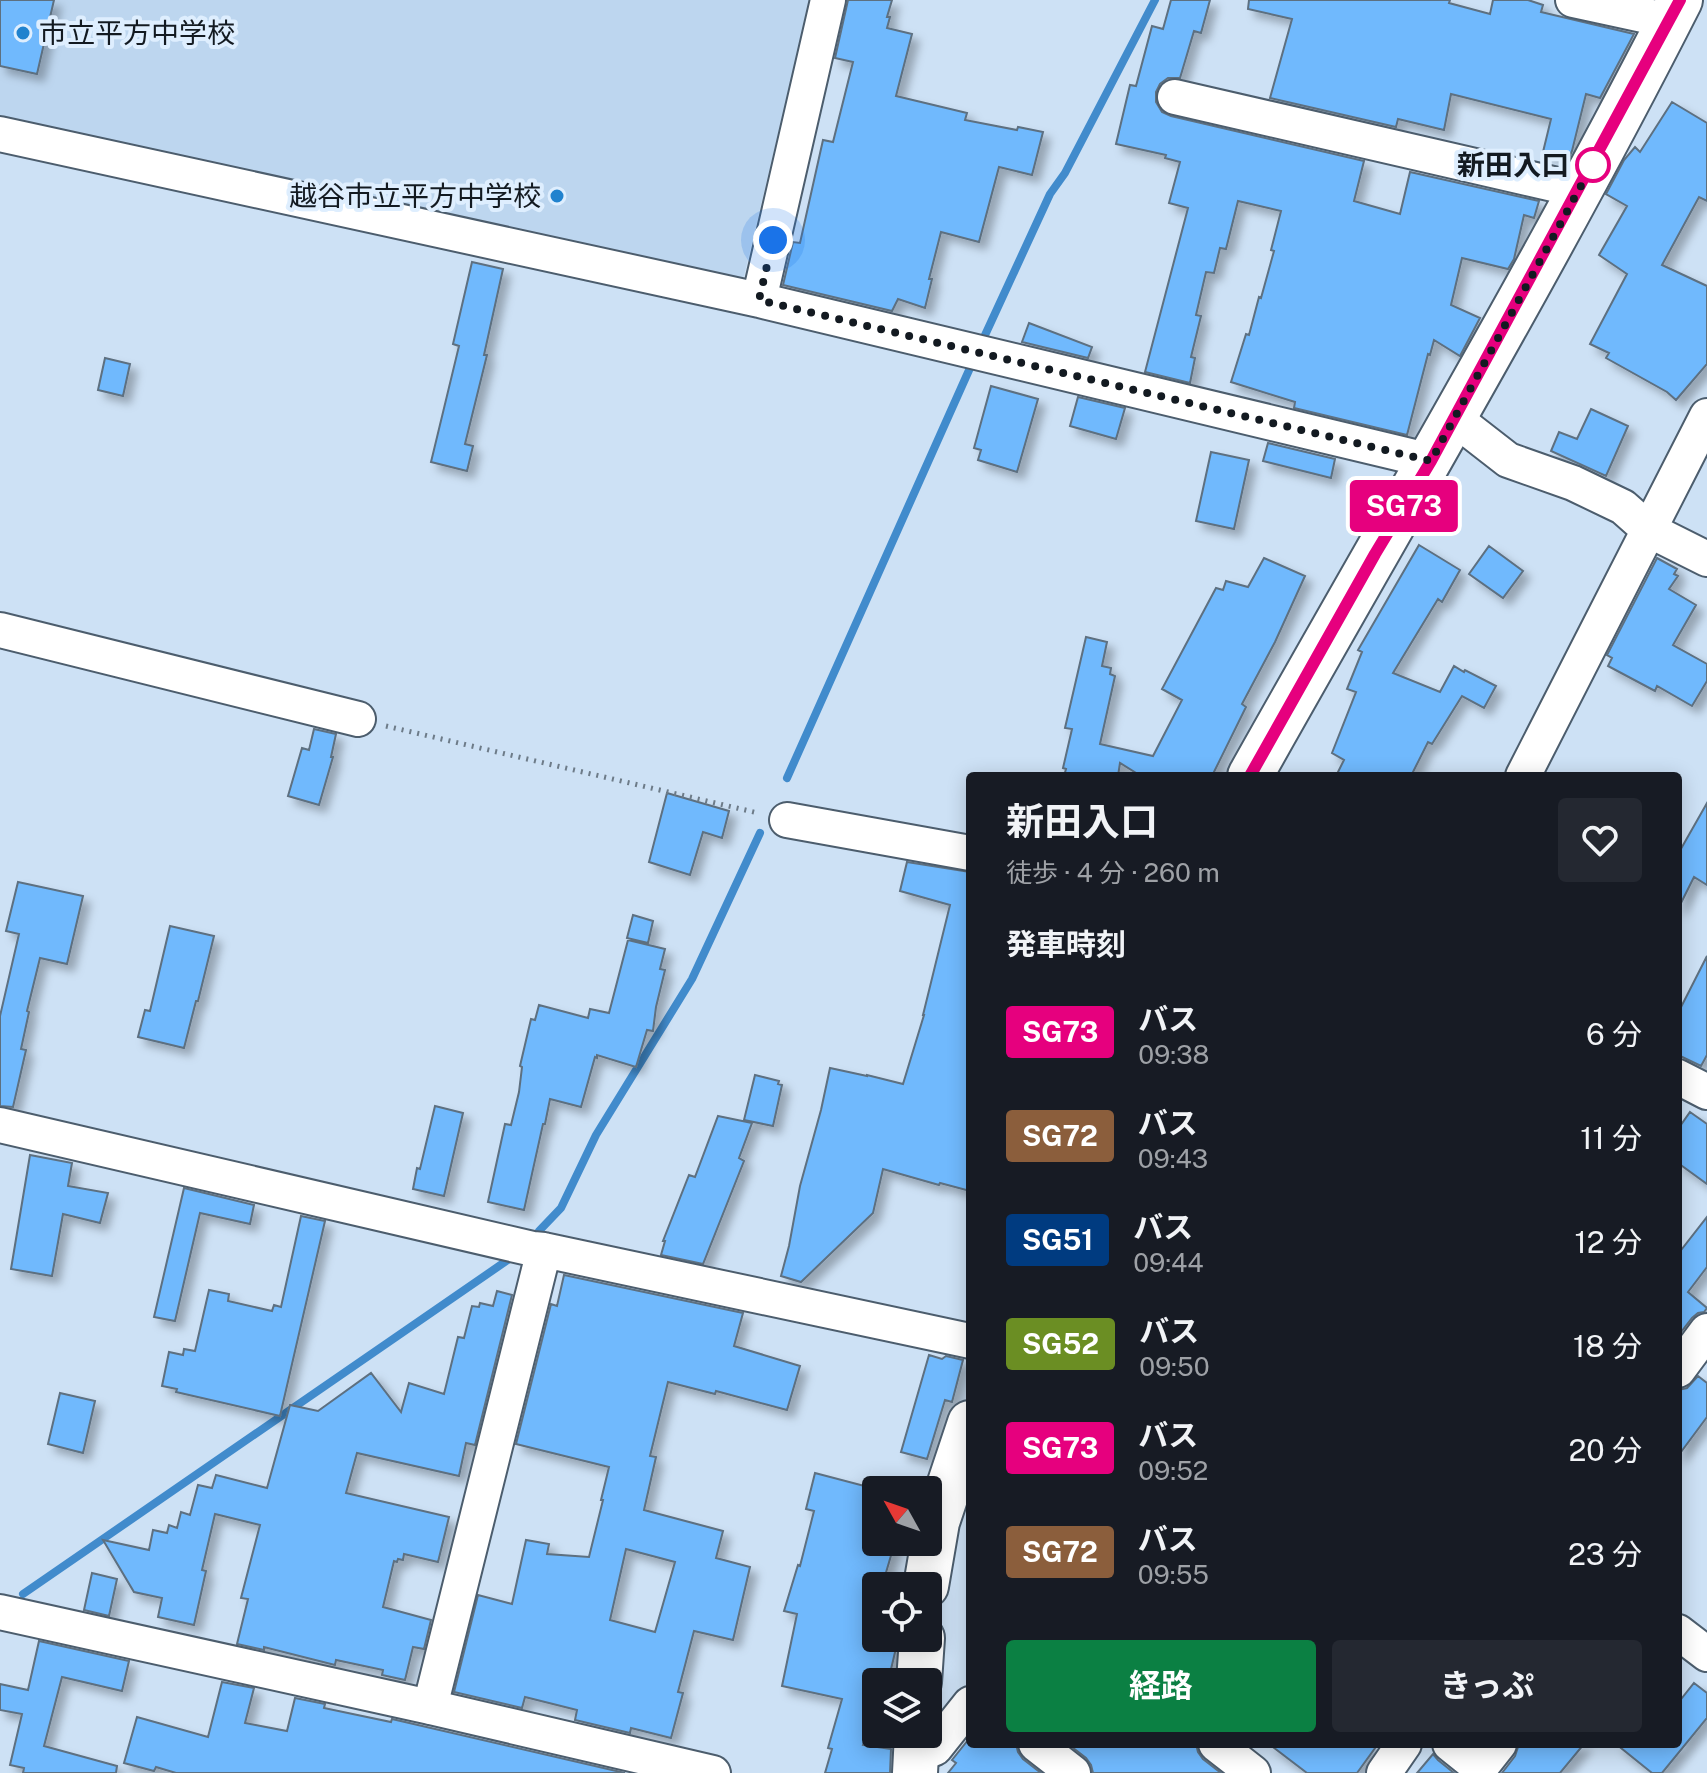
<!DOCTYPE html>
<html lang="ja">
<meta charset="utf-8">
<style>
body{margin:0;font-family:"Public Sans","Noto Sans JP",sans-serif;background:#242831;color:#f1f3f6;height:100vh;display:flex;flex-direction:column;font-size:30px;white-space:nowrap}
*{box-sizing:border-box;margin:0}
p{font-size:26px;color:#9ea1a6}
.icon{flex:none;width:44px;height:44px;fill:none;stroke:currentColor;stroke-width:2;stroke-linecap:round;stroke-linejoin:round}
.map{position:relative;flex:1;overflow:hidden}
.sheet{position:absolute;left:966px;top:772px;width:716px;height:976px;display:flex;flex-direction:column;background:#171b24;border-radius:8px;box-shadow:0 4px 20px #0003}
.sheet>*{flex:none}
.badge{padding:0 16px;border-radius:6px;font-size:28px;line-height:52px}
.needle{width:52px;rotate:310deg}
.buttons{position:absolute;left:862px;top:1476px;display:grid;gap:16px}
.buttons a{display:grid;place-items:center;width:80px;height:80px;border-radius:8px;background:#171b24;box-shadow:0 4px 20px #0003;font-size:40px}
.you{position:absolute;width:40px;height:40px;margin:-20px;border:6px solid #fff;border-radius:50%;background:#1a73e8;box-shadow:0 0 0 12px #1a73e833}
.map>.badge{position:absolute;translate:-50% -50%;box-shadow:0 0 0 4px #fff}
h2{padding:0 40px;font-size:30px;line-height:72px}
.round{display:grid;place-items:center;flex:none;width:84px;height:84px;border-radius:8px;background:#242831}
.overview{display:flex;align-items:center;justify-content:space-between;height:136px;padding:0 40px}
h1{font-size:38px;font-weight:700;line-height:60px}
.primary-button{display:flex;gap:16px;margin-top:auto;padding:16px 40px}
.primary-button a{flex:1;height:92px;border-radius:8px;background:#0b8043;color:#fff;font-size:32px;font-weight:700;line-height:92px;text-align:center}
.primary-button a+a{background:#242831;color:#f1f3f6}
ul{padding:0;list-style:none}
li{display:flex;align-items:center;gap:24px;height:104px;padding:0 40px}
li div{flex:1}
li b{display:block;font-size:30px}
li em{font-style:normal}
li .badge{min-width:88px;font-weight:700;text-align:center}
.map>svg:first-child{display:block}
.built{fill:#bdd6ef}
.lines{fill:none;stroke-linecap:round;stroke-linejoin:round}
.stream{stroke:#418bcc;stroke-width:8}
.building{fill:#6fb9fd;stroke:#5d6f80;stroke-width:2;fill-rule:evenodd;filter:url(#shadow)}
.minor-casing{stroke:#4c5d6d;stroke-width:38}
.major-casing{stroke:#4c5d6d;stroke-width:48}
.path{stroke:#6d7b88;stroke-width:5;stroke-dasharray:2 6;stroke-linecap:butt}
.minor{stroke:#fff;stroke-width:34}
.major{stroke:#fff;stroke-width:44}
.line-casing{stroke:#fff;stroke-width:18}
.line{stroke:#e6007e;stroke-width:12}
.walk{stroke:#131a21;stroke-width:8;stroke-dasharray:0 14.4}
.poi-dot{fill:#2082ce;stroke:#deeefe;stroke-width:3}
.stop-dot{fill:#fff;stroke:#e6007e;stroke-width:4}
.labels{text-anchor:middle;stroke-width:8;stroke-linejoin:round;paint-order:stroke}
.poi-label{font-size:28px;fill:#131a21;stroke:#deeefe;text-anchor:start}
.stop-label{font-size:28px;font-weight:bold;fill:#131a21;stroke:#deeefe;text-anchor:end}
</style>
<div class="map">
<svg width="1707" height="1773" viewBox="0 0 1707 1773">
<defs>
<filter id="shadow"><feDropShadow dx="7" dy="7" stdDeviation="4" flood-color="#0004"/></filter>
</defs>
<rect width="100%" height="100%" fill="#cde1f5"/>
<path class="built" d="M0,0H810L744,276L732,284L0,115Z"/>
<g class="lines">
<path class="stream" d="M980,346L1050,194L1065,173L1155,0
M787,778L974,359
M539,1231L561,1208L596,1135L692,979L760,833
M23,1594L515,1255"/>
</g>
<path class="building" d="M0,0H54L37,74L0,66Z
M848,0H892L887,17H890L887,28L912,34L896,96L967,113L965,120L1017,130L1018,127L1043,132L1032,175L999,167L979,242L941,232L929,279H932L925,308L898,299L892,311L783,285L793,242L800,243L823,140L833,142L853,62L835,58Z
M1171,0H1210L1201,33L1194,31L1180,78H1168L1160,84L1156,92V102L1162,112L1171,116L1364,161L1354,201L1400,214L1410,172L1539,201L1534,218L1524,215L1514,259L1508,269L1462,258L1451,305L1480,318L1460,356L1434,340L1430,355L1428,354L1407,435L1294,408L1295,402L1231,382L1246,334L1249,335L1259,297L1261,298L1274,251L1271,250L1281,211L1238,201L1226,249L1220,248L1214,273L1206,272L1196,315L1201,316L1191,357L1195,358L1190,383L1145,372L1188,208L1169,203L1180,162L1165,158L1166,155L1116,144L1130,85L1136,86L1152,26L1163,29Z
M1249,0H1450L1449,3L1490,14L1493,0H1528L1543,5L1541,12L1634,34L1600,98L1586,94L1572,151L1569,158L1543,152L1551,119L1451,94L1444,130L1398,119L1396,127L1270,98L1292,19L1248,9Z
M1672,102L1707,123V201L1699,197L1662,265L1707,286V364L1676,400L1667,392L1606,358L1609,353L1590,344L1627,274L1599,255L1627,206L1606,194L1624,160L1635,147L1640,152Z
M472,262L503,269L484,355H487L465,444L473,446L467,471L431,462L459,346L453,344Z
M1029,323L1092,347L1088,358L1022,342Z
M105,358L130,364L123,396L98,390Z
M991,386L1038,399L1017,472L978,460L981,450L974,448Z
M1078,397L1125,408L1116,439L1070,426Z
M1591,409L1628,426L1606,476L1551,451L1559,432L1577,439Z
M1268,443L1335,459L1331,478L1263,461Z
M1211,452L1249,460L1234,529L1196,521Z
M1419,545L1460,570L1442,602L1438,599L1393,673L1440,692L1454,666L1464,672L1465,670L1496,686L1484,708L1462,696L1432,744L1428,742L1411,776H1336L1344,760L1332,753L1356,692L1347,689L1362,652L1358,650Z
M1489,546L1523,571L1503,598L1469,574Z
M1264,558L1305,576L1275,642L1242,704L1246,707L1212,776H1141L1120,763L1118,776H1064L1066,769L1063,768L1072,729L1065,728L1086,637L1107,642L1102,666L1111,668L1110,674L1115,676L1100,744L1153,756L1182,700L1162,689L1216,588L1223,590L1226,581L1248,587Z
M1657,558L1677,569L1674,574L1678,576L1669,589L1696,605L1673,645L1707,664V681L1692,706L1657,686L1655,691L1608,666L1612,658L1607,655Z
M314,729L336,734L331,757H333L319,805L288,796L302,748L309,750Z
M667,793L729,811L722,838L703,832L690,875L649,862Z
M1707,803V885L1694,877L1678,909V854Z
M907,862L970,872V1191L940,1183L939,1185L883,1169L873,1213L801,1282L781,1276L789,1246L800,1186L821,1110L830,1068L867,1076V1075L903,1084L924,1015H923L950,905L900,891Z
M18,882L83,896L67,964L40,958L27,1011L29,1012L21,1049L26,1050L13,1107L0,1106V1016L19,934L6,931Z
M633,915L653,921L648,943L627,938Z
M170,926L214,936L198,1001H196L184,1048L138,1037L145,1010L150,1011Z
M628,940L665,949L660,969L665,970L656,1007L653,1031L647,1030L636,1067L597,1055V1058L595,1057L581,1107L550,1099L545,1124H543L524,1210L488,1202L505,1124L511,1125L519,1092L522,1067L520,1066L531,1019L535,1020L539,1005L588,1018L590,1009L609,1013Z
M1707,956V1055L1701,1066L1678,1055V1013Z
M755,1075L779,1081L778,1084L782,1085L773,1126L744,1120Z
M435,1106L463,1113L444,1196L413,1189L417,1168L420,1169Z
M1690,1112L1707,1124V1184L1678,1163V1129Z
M718,1116L752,1123L739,1158L744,1161L703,1264L661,1255L665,1241H663L689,1175L695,1177Z
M30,1155L72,1163L68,1186L108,1193L100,1223L63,1214L52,1276L11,1269Z
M184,1188L254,1205L250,1224L200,1213L175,1321L154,1317Z
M301,1216L325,1221L280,1416L176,1392L177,1389L162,1386L169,1352L183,1355L184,1349L195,1351L209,1290L229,1294L228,1301L272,1311L274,1305L281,1307Z
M1707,1217V1267L1688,1292L1707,1308L1704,1312L1698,1313L1692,1318L1678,1336V1254Z
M564,1275L743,1313L734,1346L800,1366L787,1410L716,1391L715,1394L668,1382L650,1456L656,1457L644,1510L723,1531L716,1558L750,1567L733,1640L694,1631L678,1692L683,1693L671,1738L631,1728L630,1733L575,1720L577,1710L525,1697L522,1708L454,1692L478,1595L512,1604L526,1540L549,1544L547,1554L589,1557L603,1500H601L609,1467L516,1444L551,1304L557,1306ZM626,1549L675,1562L655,1632L610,1620Z
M497,1291L512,1295L475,1445L466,1443L459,1476L357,1453L346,1493L449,1517L438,1562L404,1554L403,1560L398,1559L397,1562L394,1561L383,1607L431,1620L424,1649L413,1647L405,1680L382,1675L383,1670L336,1660L335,1665L264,1647V1650L237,1644L248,1599L241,1598L260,1525L215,1514L202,1570L206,1571L194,1625L158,1617L162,1598L134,1592L103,1540L149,1550L153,1530L167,1533L169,1525L177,1528L181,1512L190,1515L198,1485L212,1488L216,1475L267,1488L290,1405L318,1411L371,1373L401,1412L409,1383L444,1394L458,1337L464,1338L472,1306L479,1307L480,1303L493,1306Z
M929,1355L942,1359L946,1356L963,1360L952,1402L945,1400L927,1459L901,1452Z
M1698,1376L1707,1383V1417L1678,1456V1390L1687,1388Z
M60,1393L95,1401L83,1453L48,1444Z
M815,1473L876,1489V1542H895L882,1586H876V1639L897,1640L896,1648L888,1682H876V1700L863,1745L891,1749L890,1773H825L832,1749L828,1748L842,1699L782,1686L797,1614L784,1611L798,1565L800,1566L814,1511L806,1509Z
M92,1573L117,1579L109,1616L84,1610Z
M39,1641L129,1661L122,1691L62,1677L44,1746L117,1766L116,1773H23L24,1768L10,1765L22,1714L0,1710V1684L28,1690Z
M222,1682L254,1688L245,1723L287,1731L295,1698L325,1704L324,1708L391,1722L392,1719L625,1773H176L156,1767L154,1771L124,1763L137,1717L208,1737Z
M1694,1683L1707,1693V1718L1662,1773H1652L1616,1744H1678V1703Z
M968,1740L970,1744H1016L1018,1752L1023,1759L1041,1773H948L956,1763L952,1760Z
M1068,1744H1196L1198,1752L1203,1759L1221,1773H1093L1091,1765L1086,1758Z
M1269,1744H1378L1357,1773H1307Z
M1519,1744H1584L1560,1773H1502L1515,1756Z
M1433,1754L1438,1760L1454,1773H1417Z"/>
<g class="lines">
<g class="minor-casing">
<path id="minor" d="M1573,0L1670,21
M1175,97L1579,190
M0,134L759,300L1431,461
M759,300L828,0
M1454,418L1508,460L1573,483L1623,507L1649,530L1707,559
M0,630L358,719
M1523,776L1707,416
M787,820L970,853
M1678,1077L1707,1092
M0,1125L533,1249L544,1250L970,1341
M1678,1370L1707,1331
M0,1612L430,1707L713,1773
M1678,1632L1707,1654
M430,1707L544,1250
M1036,1744L1073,1773
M1216,1744L1253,1773
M1450,1744L1480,1768L1499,1744
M915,1756L935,1748L970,1704
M1384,1773L1404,1744"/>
</g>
<g class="major-casing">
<path id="major" d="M1250,776C1395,518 1546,264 1680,0
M926,1586L937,1522L970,1423
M919,1682L922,1638
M915,1773L917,1734"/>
</g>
<path class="path" d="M386,726L758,813"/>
<use href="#minor" class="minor"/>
<use href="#major" class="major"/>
</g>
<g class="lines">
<g class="line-casing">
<path id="line" d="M1250,776L1375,554L1431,461L1680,0"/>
</g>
<use href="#line" class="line"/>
<path class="walk" d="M773,240L759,300L1431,461L1594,162L1593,165"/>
</g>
<g class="poi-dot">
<circle cx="23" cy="33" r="8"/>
<circle cx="557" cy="196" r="8"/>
</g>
<circle class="stop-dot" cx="1593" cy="165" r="16"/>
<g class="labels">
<g class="poi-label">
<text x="39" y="43">市立平方中学校</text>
<text x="541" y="206" text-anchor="end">越谷市立平方中学校</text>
</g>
<g class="stop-label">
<text x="1569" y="175">新田入口</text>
</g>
</g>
</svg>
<div class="buttons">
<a><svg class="needle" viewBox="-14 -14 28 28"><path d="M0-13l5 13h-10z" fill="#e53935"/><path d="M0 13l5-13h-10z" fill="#9ea1a6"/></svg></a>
<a><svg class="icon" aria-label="locate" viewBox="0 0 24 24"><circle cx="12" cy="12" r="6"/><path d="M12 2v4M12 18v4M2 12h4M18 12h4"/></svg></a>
<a><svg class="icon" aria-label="layers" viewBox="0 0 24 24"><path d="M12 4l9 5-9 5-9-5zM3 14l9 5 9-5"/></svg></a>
</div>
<div class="you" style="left:773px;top:240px"></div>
<b class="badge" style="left:1404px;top:506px;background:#e6007e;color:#fff">SG73</b>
<section class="sheet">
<div class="overview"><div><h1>新田入口</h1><p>徒歩 · 4 分 · 260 m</p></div><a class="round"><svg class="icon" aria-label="heart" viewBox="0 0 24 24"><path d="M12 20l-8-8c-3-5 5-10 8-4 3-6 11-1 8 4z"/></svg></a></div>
<h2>発車時刻</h2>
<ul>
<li><span class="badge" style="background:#e6007e;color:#fff">SG73</span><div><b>バス</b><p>09:38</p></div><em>6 分</em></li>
<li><span class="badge" style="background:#8b5e3c;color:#fff">SG72</span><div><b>バス</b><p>09:43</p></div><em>11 分</em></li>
<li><span class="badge" style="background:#003b80;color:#fff">SG51</span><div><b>バス</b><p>09:44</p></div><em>12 分</em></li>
<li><span class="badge" style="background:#6b8e23;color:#fff">SG52</span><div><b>バス</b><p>09:50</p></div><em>18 分</em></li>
<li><span class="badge" style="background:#e6007e;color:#fff">SG73</span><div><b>バス</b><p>09:52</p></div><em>20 分</em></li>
<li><span class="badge" style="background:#8b5e3c;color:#fff">SG72</span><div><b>バス</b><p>09:55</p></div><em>23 分</em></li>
</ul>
<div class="primary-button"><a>経路</a><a>きっぷ</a></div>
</section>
</div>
